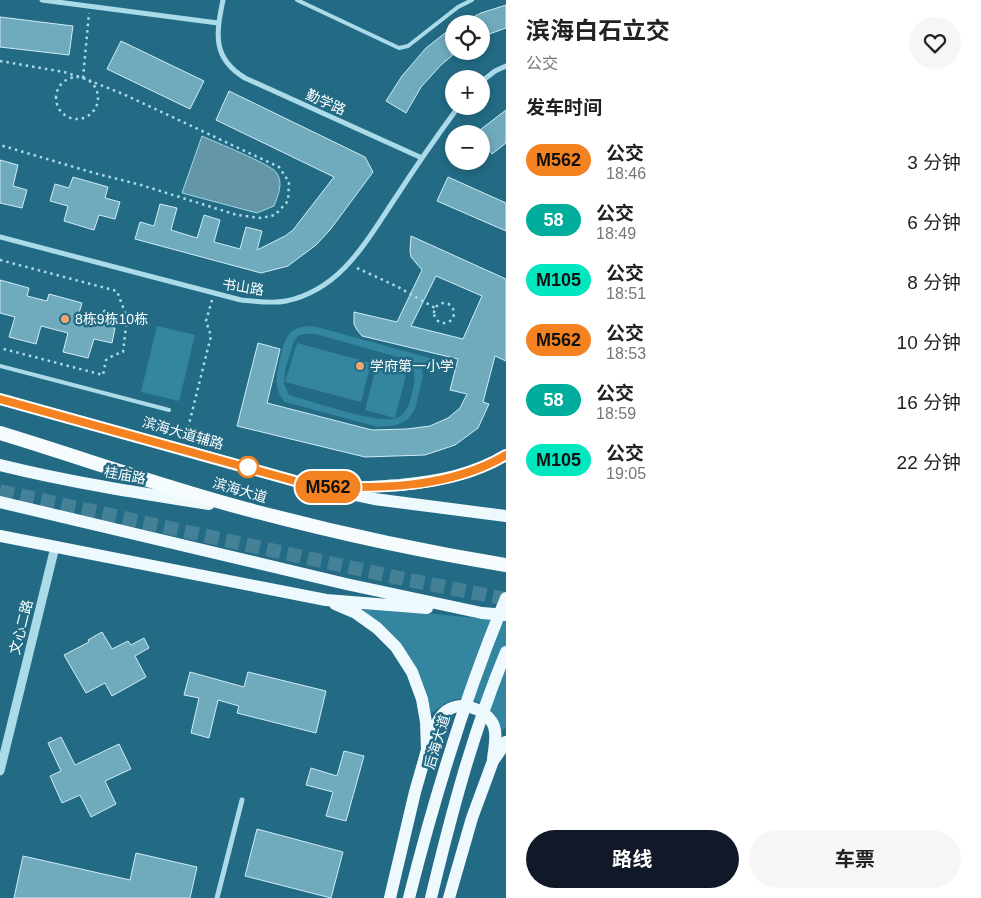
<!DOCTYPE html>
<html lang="zh">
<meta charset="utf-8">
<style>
body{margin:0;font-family:Helvetica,"Noto Sans SC",sans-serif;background:#f6f6f6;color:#222;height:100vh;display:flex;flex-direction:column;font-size:19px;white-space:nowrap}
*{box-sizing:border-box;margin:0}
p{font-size:16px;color:#767676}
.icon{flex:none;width:28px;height:28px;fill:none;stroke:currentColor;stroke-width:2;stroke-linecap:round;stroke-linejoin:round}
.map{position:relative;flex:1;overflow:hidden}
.panel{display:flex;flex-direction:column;background:#fff;width:475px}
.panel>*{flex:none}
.badge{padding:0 10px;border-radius:16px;font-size:18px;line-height:32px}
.fabs{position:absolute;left:445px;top:15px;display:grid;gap:10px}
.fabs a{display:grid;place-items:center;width:45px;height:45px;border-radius:50%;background:#fff;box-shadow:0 2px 8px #0003;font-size:25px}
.map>.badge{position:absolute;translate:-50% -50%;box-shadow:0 0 0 2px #fff}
h2{padding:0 20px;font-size:19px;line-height:45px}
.round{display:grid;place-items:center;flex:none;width:52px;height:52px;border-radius:26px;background:#f6f6f6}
.summary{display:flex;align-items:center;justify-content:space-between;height:85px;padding:0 20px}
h1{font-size:24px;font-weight:700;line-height:38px}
.primary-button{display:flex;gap:10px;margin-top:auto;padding:10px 20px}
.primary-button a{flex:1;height:58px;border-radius:30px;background:#111827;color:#fff;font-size:20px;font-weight:700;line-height:58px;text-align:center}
.primary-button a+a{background:#f6f6f6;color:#222}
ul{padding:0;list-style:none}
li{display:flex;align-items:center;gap:15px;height:60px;padding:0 20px}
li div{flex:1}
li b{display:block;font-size:19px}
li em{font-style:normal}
li .badge{min-width:55px;font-weight:700;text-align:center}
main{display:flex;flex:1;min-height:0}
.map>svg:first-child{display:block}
.green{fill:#3385a0;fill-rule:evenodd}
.water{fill:#6396a6;stroke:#9fd9e9}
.building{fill:#70aabd;stroke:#cfedf6;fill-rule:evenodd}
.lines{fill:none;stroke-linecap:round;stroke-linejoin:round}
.trunk-tunnel{stroke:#448196;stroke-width:14;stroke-dasharray:14 7;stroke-linecap:butt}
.path{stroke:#abdae8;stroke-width:2.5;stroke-dasharray:2.5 4;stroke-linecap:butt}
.service{stroke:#abdae8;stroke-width:4}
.minor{stroke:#abdae8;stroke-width:5}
.tertiary{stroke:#abdae8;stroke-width:9}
.primary{stroke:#eef9fe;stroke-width:12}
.trunk{stroke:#f6fcfe;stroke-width:14}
.primary-bridge{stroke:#eef9fe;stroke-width:12}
.line-casing{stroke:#fff;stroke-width:11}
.line{stroke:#f58220;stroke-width:8}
.poi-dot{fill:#f4a46e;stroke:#236b84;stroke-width:2}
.stop-dot{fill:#fff;stroke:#f58220;stroke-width:2.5}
.labels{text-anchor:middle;stroke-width:5;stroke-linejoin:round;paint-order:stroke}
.street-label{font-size:14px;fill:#fff;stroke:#236b84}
.poi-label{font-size:14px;fill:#fff;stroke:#236b84;text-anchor:start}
</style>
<main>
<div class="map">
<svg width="506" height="898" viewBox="0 0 506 898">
<rect width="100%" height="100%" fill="#236b84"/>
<path class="green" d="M157,326L195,335L179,401L141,392Z
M308,326L317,327L448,363L446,371L418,363L421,366L423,376L415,409L407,420L397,425L378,427L285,402C272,388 277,372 281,355C283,347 285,339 290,333C295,328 301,327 308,326ZM304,334H316L408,360C417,371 415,380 412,393C410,402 407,414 397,418C379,425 311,401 289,395L284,384L285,370L294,341L298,336Z
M297,343L371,363L361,402L285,382Z
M378,360L408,367L395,418L365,410Z
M356,606L506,621V727L502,731C499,725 497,719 493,713C484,702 464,695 450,701C443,704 436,710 430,714L423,687Z"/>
<path class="water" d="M202,136C215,142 270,164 276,172C284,183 278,195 274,206L257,213L182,193Z"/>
<path class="building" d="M506,5V28L481,37V24H460L481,13Z
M0,17L73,26L69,55L0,47Z
M454,26V54L441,65L421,87L406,113L386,101L402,76L426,48Z
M121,41L204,81L190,109L107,69Z
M229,91L365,157L373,172L330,230L316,245L288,266L261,273L135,239L140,222L154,226L160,204L177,208L171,230L197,238L204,215L220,220L214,242L240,249L246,227L262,231L257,250L285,236L293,230L334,177L216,120Z
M506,110V143L492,154L481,140V134L476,133Z
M0,160L18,165L13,186L27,190L22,208L0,203Z
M73,177L108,187L105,198L120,202L115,219L99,215L94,230L64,221L68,206L50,201L55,184L69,188Z
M448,177L506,203V231L437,201Z
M411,236L506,279V361L495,356L483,402L489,404L478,428L455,445L425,455L365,457L237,426L258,343L280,349L267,403L372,430L407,429L430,426L448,418L460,408L467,394L450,390L458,359L362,336L357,330L354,324V312L397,322L422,270L411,257L410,251ZM436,276L482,296L463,339L411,326Z
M0,280L29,288L27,296L47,301L49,294L82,303L79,313L102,319L104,310L117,313L113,328H115L112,343L94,339L88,358L63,352L68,333L41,326L36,344L9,337L15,317L0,313Z
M102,632L112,649L128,641L131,645L144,638L149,648L135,656L146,677L112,696L105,683L86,693L64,655L89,642L88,640Z
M190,672L244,687L248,672L326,691L316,733L237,713L239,706L218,700L209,738L191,733L199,698L184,695Z
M61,737L75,765L119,744L131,769L105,781L116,804L91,817L80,795L62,803L50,776L61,771L48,743Z
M344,751L364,756L346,821L326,816L333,792L306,785L311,768L337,776Z
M257,829L343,852L331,898L245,876Z
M136,853L197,867L190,898H14L23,856L130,880Z"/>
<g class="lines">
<path class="trunk-tunnel" d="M0,491L404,579L506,599"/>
<path class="path" d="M0,61L64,72L83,78L123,94L279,167L289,182L288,201L275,215L261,218L237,215L141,185L94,173L0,145
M56 98a21 21 0 1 1 42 0a21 21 0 1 1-42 0Z
M83,78L89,13
M0,260L117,291L127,318L123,352L114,355L106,360L103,375L0,348
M357,268L398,287L435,308
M434 313a10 10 0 1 1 20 0a10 10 0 1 1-20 0Z
M188,428L211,336L206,321L212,300"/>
<path class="service" d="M297,0L399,48L408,46L458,7L472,0
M0,366L169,410"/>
<path class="minor" d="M42,0L218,23
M223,0C216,34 212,58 245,78L422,158
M481,82L495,71L506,66
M0,237L241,300C256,301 271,304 286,301C342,289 367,240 396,197C416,166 437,136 459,106
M217,898L242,800"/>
<path class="tertiary" d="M0,771L55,547"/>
<path class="primary" d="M0,399L313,486L374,499L506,516
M0,465C69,482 139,493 209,504
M347,487C365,488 382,486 400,485C438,481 473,475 506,455
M0,502L346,584L482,613L506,615
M0,536L326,600L427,608
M335,604L356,613L377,628L396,647L412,672L422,699L426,722L427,750L415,792L390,898
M430,744C433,733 436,721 444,713C458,699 485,708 493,724C498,735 494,748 493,759
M449,898L472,818L493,761L506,742"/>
<path class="trunk" d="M0,433C82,458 163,487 246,509C332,532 419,551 506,565"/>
<path class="primary-bridge" d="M409,898C435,795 465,696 506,598
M431,898C451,815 473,731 506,652"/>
</g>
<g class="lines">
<g class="line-casing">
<path id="line" d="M0,399L313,486C377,489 449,489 506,455"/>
</g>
<use href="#line" class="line"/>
</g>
<g class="poi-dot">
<circle cx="65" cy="319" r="5"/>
<circle cx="360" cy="366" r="5"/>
</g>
<circle class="stop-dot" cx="248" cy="467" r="10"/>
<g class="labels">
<g class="street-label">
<text transform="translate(326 102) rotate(24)" y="5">勤学路</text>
<text transform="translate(243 287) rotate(9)" y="5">书山路</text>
<text transform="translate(183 433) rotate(16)" y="5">滨海大道辅路</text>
<text transform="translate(125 475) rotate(10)" y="5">桂庙路</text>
<text transform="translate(240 490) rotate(16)" y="5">滨海大道</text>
<text transform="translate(21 627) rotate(-76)" y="5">文心二路</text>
<text transform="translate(437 742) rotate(-73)" y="5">后海大道</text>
</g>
<g class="poi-label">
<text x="75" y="324">8栋9栋10栋</text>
<text x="370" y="371">学府第一小学</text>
</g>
</g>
</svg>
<div class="fabs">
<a><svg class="icon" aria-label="locate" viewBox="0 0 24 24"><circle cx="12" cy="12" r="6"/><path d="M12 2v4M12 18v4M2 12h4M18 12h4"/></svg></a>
<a>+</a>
<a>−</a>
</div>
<b class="badge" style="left:328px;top:487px;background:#f58220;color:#111">M562</b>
</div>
<section class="panel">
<div class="summary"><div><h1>滨海白石立交</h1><p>公交</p></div><a class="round"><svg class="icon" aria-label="heart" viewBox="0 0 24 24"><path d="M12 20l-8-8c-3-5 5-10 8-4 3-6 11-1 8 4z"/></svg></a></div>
<h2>发车时间</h2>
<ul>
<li><span class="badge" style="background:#f58220;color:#111">M562</span><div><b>公交</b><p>18:46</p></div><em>3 分钟</em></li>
<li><span class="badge" style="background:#01ad9c;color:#fff">58</span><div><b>公交</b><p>18:49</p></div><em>6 分钟</em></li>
<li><span class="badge" style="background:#00e6bf;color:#111">M105</span><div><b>公交</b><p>18:51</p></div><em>8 分钟</em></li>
<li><span class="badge" style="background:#f58220;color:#111">M562</span><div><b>公交</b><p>18:53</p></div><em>10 分钟</em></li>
<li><span class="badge" style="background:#01ad9c;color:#fff">58</span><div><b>公交</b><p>18:59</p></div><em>16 分钟</em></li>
<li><span class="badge" style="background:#00e6bf;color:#111">M105</span><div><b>公交</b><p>19:05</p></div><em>22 分钟</em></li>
</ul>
<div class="primary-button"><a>路线</a><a>车票</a></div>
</section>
</main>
